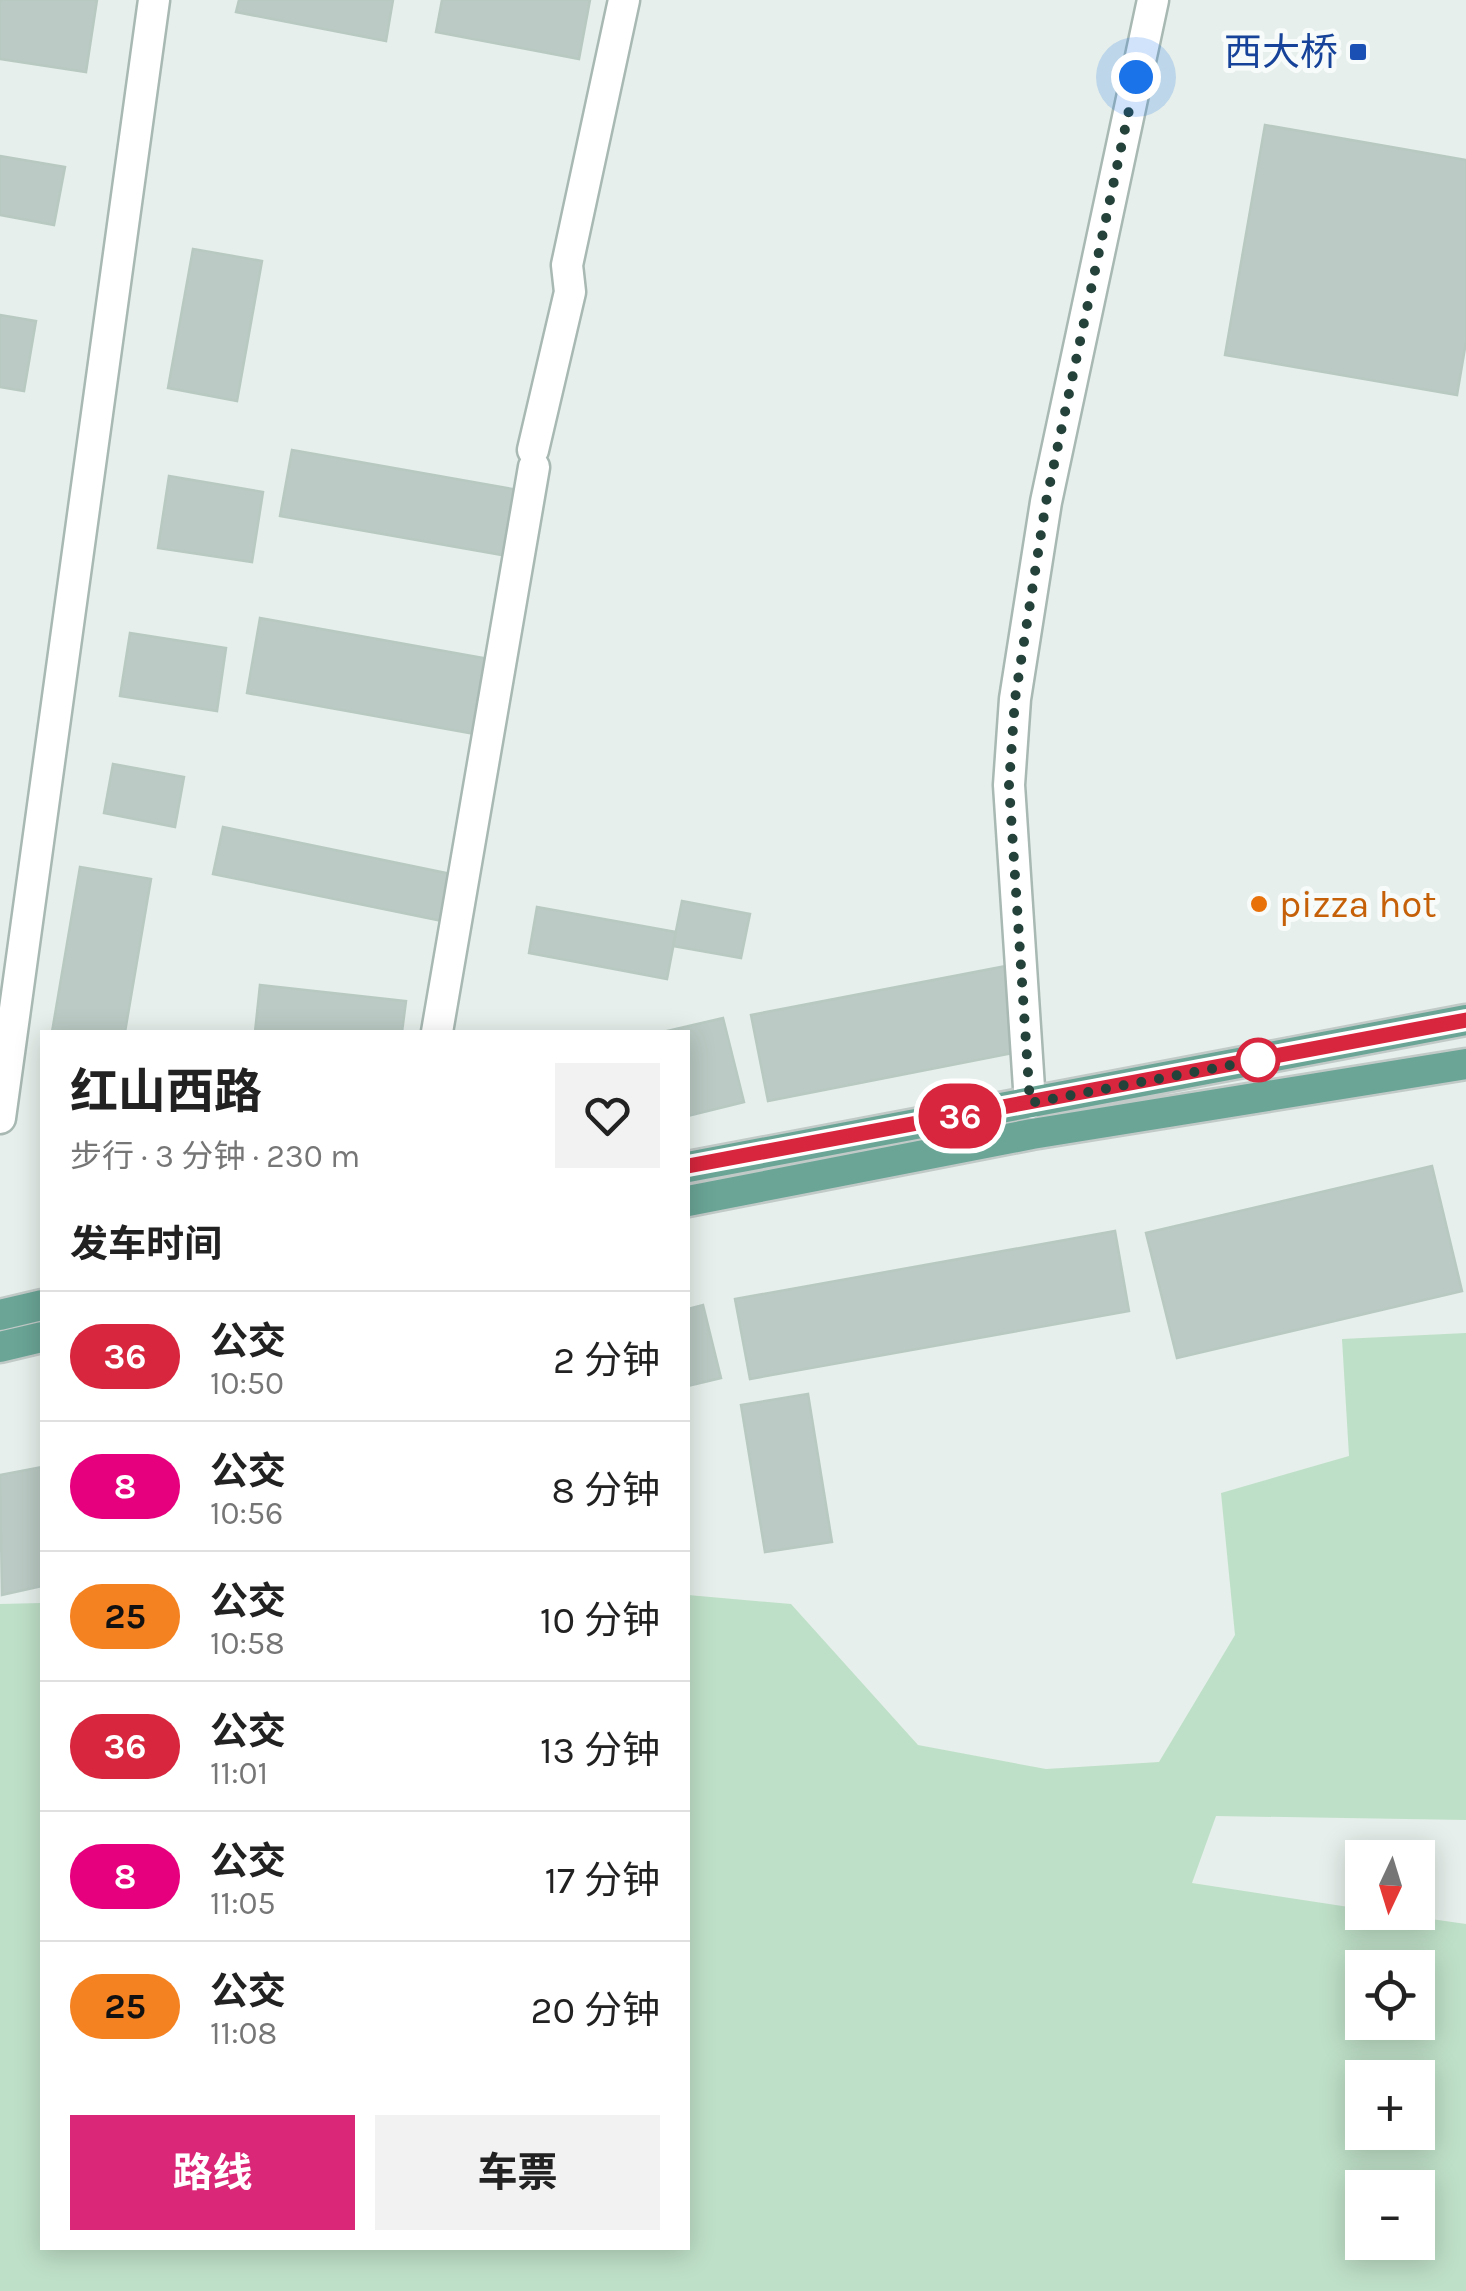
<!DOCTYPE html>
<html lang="zh">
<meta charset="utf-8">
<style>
body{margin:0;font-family:Karla,"Noto Sans SC",sans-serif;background:#f2f2f2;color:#222;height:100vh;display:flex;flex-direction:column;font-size:38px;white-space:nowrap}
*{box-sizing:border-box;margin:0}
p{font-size:32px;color:#767676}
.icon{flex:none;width:55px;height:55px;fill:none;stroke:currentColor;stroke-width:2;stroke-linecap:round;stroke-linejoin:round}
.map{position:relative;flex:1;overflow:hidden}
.drawer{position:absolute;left:40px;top:1030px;width:650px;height:1220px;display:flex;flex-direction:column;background:#fff;border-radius:0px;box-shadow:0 5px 25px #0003}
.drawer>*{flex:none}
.badge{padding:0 20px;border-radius:32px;font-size:35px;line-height:65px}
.needle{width:65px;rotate:184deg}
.fabs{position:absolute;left:1345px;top:1840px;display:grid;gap:20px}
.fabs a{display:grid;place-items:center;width:90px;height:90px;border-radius:0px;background:#fff;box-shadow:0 5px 25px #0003;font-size:50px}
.you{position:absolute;width:50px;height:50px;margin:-25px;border:8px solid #fff;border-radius:50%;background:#1a73e8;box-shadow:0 0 0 15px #1a73e833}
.map>.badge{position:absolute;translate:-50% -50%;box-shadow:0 0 0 5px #fff}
h2{padding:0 30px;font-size:38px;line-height:90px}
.round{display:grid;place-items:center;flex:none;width:105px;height:105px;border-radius:0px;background:#f2f2f2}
.head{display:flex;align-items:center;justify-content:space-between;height:170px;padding:0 30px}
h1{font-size:48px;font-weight:700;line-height:75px}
.button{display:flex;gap:20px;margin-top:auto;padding:20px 30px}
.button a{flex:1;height:115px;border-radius:0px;background:#db2777;color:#fff;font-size:40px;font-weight:700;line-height:115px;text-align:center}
.button a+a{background:#f2f2f2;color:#222}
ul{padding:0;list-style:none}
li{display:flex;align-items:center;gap:30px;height:130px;padding:0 30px;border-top:2px solid #e0e0e0}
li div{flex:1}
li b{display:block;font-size:38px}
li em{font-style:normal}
li .badge{min-width:110px;font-weight:700;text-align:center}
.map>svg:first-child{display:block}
.green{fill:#bfe0c8;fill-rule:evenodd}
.building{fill:#bbcac4;stroke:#b8c9c2;stroke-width:2.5}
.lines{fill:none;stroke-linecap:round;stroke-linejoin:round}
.minor-casing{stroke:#a8b8b2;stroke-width:35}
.major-casing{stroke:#c2cac8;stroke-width:35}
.minor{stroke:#fff;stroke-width:30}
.major{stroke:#6aa596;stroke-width:30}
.line-casing{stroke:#fff;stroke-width:22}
.line{stroke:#d7263d;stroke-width:15}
.walk{stroke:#24423a;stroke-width:10;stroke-dasharray:0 18}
.transit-dot{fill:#1a4fb4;stroke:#f7fbf9;stroke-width:4}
.food-dot{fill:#e8710a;stroke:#f7fbf9;stroke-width:4}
.stop-dot{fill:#fff;stroke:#d7263d;stroke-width:5}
.labels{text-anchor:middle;stroke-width:10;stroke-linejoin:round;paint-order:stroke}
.transit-label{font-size:38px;fill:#164399;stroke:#f7fbf9;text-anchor:end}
.food-label{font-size:38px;fill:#c56008;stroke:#f7fbf9;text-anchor:start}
</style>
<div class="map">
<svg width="1466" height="2291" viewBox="0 0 1466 2291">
<rect width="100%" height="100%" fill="#e6efeb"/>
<path class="green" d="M1466,1333V1820L1216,1816L1192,1883L1362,1909V1912L1389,1913L1466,1924V2291H0V1604L42,1603V2248H688V1595L791,1604L918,1745L1046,1769L1159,1762L1235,1635L1221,1493L1349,1456L1342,1339ZM1362,1968H1418V2022H1362ZM1362,2078H1418V2132H1362ZM1362,2188H1418V2242H1362Z"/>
<path class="building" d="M0,0H97L86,72L0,59Z
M239,0H393L386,41L236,12Z
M442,0H590L579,59L436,32Z
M1265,125L1466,160V342L1457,395L1225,355Z
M0,156L65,167L54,225L0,215Z
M193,249L262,261L237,401L168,388Z
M0,315L36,321L24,391L0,387Z
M292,450L535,493L524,559L280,516Z
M169,476L263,492L252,562L158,548Z
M260,618L500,661L486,736L247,693Z
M130,633L226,648L217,711L120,696Z
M113,764L184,777L175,827L104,813Z
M223,827L451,874L442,921L213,874Z
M80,867L151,879L125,1032H52Z
M682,901L750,914L741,958L673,946Z
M537,907L676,932L667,979L529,953Z
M1006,966L1023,1051L768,1101L751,1015Z
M260,985L406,1001L402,1032H255Z
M723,1018L744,1102L688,1116V1032H663Z
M1432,1166L1462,1291L1177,1358L1146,1233Z
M1115,1231L1129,1311L750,1379L735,1299Z
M703,1305L721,1378L688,1386V1309Z
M808,1394L832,1542L765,1552L741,1405Z
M42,1467V1586L2,1595L0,1475Z"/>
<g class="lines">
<g class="minor-casing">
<path id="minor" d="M533,450L570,292L567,265L624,0
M437,1032L534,467
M1030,1103L1009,785L1015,699L1046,502L1153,0
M0,1118L154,0"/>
</g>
<g class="major-casing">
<path id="major" d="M688,1167L1466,1020
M688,1201L1032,1134L1466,1064
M0,1315L42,1305
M0,1347L42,1337"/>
</g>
<use href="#minor" class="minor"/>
<use href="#major" class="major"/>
</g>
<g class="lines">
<g class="line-casing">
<path id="line" d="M688,1166L1466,1020"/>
</g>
<use href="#line" class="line"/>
<path class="walk" d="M1136,77L1046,502L1015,699L1009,785L1030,1103L1258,1060"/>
</g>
<rect class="transit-dot" x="1348" y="42" width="20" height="20" rx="5"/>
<circle class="food-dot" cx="1259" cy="904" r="10"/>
<circle class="stop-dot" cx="1258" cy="1060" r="20"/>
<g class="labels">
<g class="transit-label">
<text x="1338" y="65">西大桥</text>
</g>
<g class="food-label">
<text x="1279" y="917">pizza hot</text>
</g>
</g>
</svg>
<div class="fabs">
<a><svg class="needle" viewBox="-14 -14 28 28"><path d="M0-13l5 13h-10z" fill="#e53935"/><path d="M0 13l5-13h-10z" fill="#767676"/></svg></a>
<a><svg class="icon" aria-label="locate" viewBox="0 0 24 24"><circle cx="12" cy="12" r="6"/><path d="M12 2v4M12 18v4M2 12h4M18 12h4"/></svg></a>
<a>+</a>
<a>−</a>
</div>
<div class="you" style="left:1136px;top:77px"></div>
<b class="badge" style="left:960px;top:1116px;background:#d7263d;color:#fff">36</b>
<section class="drawer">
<div class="head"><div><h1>红山西路</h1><p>步行 · 3 分钟 · 230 m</p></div><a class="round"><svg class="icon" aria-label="heart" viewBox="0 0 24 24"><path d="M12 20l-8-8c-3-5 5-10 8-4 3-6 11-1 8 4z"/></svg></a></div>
<h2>发车时间</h2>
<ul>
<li><span class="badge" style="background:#d7263d;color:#fff">36</span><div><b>公交</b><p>10:50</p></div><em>2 分钟</em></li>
<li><span class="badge" style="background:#e6007e;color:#fff">8</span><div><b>公交</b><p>10:56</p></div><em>8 分钟</em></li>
<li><span class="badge" style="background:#f58220;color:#111">25</span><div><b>公交</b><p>10:58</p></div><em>10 分钟</em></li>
<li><span class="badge" style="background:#d7263d;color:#fff">36</span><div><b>公交</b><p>11:01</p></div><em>13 分钟</em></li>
<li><span class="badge" style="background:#e6007e;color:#fff">8</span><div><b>公交</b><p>11:05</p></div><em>17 分钟</em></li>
<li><span class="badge" style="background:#f58220;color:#111">25</span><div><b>公交</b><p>11:08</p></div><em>20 分钟</em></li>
</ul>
<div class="button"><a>路线</a><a>车票</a></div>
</section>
</div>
